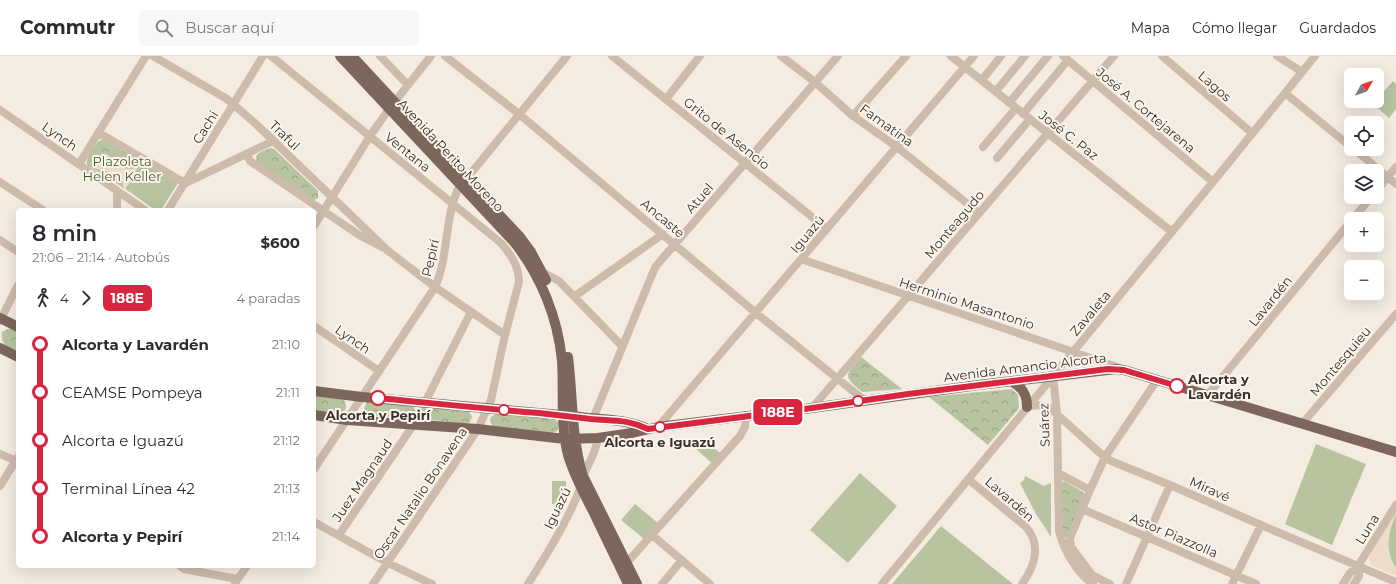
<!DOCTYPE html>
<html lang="es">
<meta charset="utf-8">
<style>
body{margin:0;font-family:Montserrat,sans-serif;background:#f7f7f7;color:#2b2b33;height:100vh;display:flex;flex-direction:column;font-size:15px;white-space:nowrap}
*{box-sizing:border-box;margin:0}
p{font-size:13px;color:#7c7c81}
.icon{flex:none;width:22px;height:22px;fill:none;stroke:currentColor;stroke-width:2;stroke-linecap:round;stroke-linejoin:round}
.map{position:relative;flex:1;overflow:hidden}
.details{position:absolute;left:16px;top:152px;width:300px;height:360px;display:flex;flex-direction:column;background:#fff;border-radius:6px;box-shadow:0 4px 16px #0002}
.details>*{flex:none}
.badge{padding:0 8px;border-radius:6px;font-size:14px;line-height:26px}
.needle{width:26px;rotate:50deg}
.controls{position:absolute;left:1344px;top:12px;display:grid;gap:8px}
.controls a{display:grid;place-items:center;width:40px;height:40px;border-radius:6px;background:#fff;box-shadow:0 4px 16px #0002;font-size:20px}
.map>.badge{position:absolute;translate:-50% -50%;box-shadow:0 0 0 2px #fff}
.legs{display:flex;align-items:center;gap:6px;height:44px;padding:0 16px;font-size:13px}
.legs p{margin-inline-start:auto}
.head{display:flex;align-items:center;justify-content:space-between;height:68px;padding:0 16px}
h1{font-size:22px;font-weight:600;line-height:30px}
ul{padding:0 16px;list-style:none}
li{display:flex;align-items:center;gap:14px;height:48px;font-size:15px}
li i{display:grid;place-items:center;width:6px;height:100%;margin:0 5px;background:currentColor}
li i::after{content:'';width:10px;height:10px;margin:-5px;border:3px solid;border-radius:50%;background:#fff}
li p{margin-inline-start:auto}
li:first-child i{background:linear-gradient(#0000 50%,currentColor 0)}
li:last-child i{background:linear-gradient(currentColor 50%,#0000 0)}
header{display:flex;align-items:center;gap:24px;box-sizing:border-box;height:56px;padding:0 20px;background:#fff;border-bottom:1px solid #e1e1e2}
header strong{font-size:19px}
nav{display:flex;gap:22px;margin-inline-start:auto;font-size:14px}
.search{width:280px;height:36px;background:#f7f7f7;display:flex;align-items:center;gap:10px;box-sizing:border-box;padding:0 14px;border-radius:6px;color:#7c7c81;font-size:15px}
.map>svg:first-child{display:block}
.green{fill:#b8c4a0}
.park{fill:url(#park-crowns)}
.plaza{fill:#ecdcc8}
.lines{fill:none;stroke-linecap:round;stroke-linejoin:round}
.minor{stroke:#cdbbac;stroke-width:8}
.major{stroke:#7d675c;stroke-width:10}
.line-1-casing{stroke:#fff;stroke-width:9}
.line-1{stroke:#d7263d;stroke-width:6}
.stop-1-dot{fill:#fff;stroke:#d7263d;stroke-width:2}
.labels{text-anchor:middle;stroke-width:4;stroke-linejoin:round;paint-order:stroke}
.street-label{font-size:13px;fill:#3b302b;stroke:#fbf5ee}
.park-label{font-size:13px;fill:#4a5a2e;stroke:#fbf5ee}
.stop-label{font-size:13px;font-weight:bold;fill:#3b302b;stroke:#fbf5ee}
</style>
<header>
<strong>Commutr</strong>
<div class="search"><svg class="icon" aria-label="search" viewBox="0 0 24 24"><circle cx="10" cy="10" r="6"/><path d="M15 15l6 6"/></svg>Buscar aquí</div>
<nav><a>Mapa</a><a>Cómo llegar</a><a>Guardados</a></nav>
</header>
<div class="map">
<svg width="1396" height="528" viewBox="0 0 1396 528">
<defs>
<pattern id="park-crowns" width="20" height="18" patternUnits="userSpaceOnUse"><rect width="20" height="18" fill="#b8c4a0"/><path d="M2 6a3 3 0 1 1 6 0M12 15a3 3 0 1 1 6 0" fill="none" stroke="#97a083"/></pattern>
</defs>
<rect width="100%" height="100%" fill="#f4ebe1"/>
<path class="green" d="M1393,25L1396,28V53L1389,62L1373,48Z
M146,108L178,127L161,154H155L130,136Z
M704,383L721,398L713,408L696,393Z
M1316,388L1366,408L1332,489L1285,468Z
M860,417L897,450L848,507L810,474Z
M1025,420L1044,430L1051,427V481L1036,458L1020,427L1024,424Z
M552,425H566V449L552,448Z
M635,448L658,467L644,483L621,464Z
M1396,458V512C1384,495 1388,476 1396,458Z
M941,470L1013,528H892Z"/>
<path class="park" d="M101,84H104L146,108L130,136L87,109C85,103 95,87 101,84Z
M270,92L274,93L318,135V142L314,144L257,106L256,100L259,97Z
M11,272L18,275V297C9,292 0,289 2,276L8,273Z
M861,301L902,333L862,336C842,319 845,320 861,301Z
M1012,333L1018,339L1019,352L988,389L929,341Z
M314,338L342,342C347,347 348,353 342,358L314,356Z
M367,346L413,350L416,357L412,362L410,363L370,359L366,356L364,352Z
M428,352L469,355L472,361L470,366L466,368L431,364L427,362L425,358Z
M495,358L554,363L558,366L559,370L557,375L553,377L493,371L490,365L491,361Z
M1064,425L1083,436L1084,439L1067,481H1063L1061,429L1062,427Z"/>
<path class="plaza" d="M107,98L115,108L123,112L133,113L140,107L126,133L123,131L122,124L119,121L106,115L93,112L95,107Z
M1396,456L1388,480V492L1392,506L1396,512V520L1373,510L1370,507L1369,502L1370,498Z"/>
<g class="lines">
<path class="minor" d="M153,0L227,43L256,68L387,194L435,231L505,279
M271,0L501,187C511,199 519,210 519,226L505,279L491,344L478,373L373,528
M380,0L408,29
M445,0L519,58L756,257L864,344
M612,0L827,173
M781,0L815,26L853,60L897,91L979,157
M951,0L1172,176
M1063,0L1213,126
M1162,0L1252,77
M1277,0L1302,16
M982,24L1001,0
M996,35L1025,0
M1285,37L1351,91
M666,43L700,0
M1009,47L1048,0
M0,54L145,154
M1023,58L1068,4
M853,60L906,0
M99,77L185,127
M983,91L1016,52
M1354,93L1396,128
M247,98L250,105L359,179L382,191
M997,102L1030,63
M79,108L146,0
M0,126L43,154
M186,127L273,85
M1377,134L1396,111
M117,154V135
M168,154L263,0
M1353,163L1371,141
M314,170L370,80L389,53L431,0
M0,184L18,196
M801,203L1120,312
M542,216L559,225L622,290
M575,240L663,178
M0,265L18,229
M314,270L379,315
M1053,320L1057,358L1059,475C1063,492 1077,518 1093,528
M1207,340L1351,165
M1027,351C1036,348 1041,349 1050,352L1100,397L1111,405L1170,429L1261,469L1396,526
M812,352L1114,0
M593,363L651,221L656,210L838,0
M1302,368L1396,258
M658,371L974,0
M0,398L16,405
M314,413L435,231C449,200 444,164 458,133L567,0
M1058,417L1090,434
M968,423L1025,470C1042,488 1035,510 1022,528
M0,430L18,401
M1082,453L1256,528
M314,466L388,507L432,528
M339,479L414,368L471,256
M652,479L710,528
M180,510L184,513L237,523
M623,511L740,380L745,371L746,360
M235,527L247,510
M528,528C545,501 562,474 575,445C579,437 581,428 584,419C589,406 596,396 598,382
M662,528L682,504
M882,528L1213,126L1315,0
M1110,528L1092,519L1071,491L1070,482L1090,434L1105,401L1157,324
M1126,528L1170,429
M1232,528L1261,469
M1343,528L1350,517L1358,510L1396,449
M1354,528L1359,520L1358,510"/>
<path class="major" d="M340,0L514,186C541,220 558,262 562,305C564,336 560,368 568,399C574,419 584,438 594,457C605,481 617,504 628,528
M352,0L520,181L531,196L546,224
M0,262L18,271
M0,292L18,301
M568,301C573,341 571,381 583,420L637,528
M1011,325C1022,331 1027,338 1027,351
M314,335L362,341L572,360C597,364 624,362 648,373
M314,359L347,364L478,373L565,383L598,382L632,377L658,371L812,352L978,329L1116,313L1124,314L1396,396"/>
</g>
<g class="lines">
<g class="line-1-casing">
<path id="line-1" d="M378,342C432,347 485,353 539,357C557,359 574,361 591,363C613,365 627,363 648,373L812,352L908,338L1108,313L1124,314L1177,330"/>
</g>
<use href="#line-1" class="line-1"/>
</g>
<g class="stop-1-dot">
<circle cx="1177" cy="330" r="7"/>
<circle cx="378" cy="342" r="7"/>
<circle cx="858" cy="345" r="5"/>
<circle cx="504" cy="354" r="5"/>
<circle cx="660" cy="371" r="5"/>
</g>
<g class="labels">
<g class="street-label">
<text transform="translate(1215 30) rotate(41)" y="5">Lagos</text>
<text transform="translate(1146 54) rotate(40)" y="5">José A. Cortejarena</text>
<text transform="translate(887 69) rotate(36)" y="5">Famatina</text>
<text transform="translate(205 71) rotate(-58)" y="5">Cachi</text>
<text transform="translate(727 77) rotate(39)" y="5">Grito de Asencio</text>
<text transform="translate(285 79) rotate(44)" y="5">Traful</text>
<text transform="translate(1069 79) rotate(38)" y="5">José C. Paz</text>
<text transform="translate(60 80) rotate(35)" y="5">Lynch</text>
<text transform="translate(408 96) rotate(39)" y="5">Ventana</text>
<text transform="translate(451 99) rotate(47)" y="5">Avenida Perito Moreno</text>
<text transform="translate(699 142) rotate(-49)" y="5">Atuel</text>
<text transform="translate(663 162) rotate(40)" y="5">Ancaste</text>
<text transform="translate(954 168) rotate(-50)" y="5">Monteagudo</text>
<text transform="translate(807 178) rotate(-50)" y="5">Iguazú</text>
<text transform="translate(430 202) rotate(-77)" y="5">Pepirí</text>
<text transform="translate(1270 245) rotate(-51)" y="5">Lavardén</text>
<text transform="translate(967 247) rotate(18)" y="5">Herminio Masantonio</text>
<text transform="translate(1090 257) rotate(-50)" y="5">Zavaleta</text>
<text transform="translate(353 283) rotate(35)" y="5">Lynch</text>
<text transform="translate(1340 305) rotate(-50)" y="5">Montesquieu</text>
<text transform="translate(1025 311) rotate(-7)" y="5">Avenida Amancio Alcorta</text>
<text transform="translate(1044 369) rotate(-92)" y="5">Suárez</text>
<text transform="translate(362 424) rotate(-56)" y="5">Juez Magnaud</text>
<text transform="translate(1210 433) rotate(24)" y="5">Miravé</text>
<text transform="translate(420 437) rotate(-56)" y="5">Oscar Natalio Bonavena</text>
<text transform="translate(1010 443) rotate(41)" y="5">Lavardén</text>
<text transform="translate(557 452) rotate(-64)" y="5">Iguazú</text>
<text transform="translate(1367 473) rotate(-58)" y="5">Luna</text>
<text transform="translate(1174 479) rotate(23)" y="5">Astor Piazzolla</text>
</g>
<g class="park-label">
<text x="122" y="110">Plazoleta<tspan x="122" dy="15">Helen Keller</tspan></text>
</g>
<g class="stop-label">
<text x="1188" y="328" text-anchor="start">Alcorta y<tspan x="1188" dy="15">Lavardén</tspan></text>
<text x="378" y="364">Alcorta y Pepirí</text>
<text x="660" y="391">Alcorta e Iguazú</text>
</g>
</g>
</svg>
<div class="controls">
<a><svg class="needle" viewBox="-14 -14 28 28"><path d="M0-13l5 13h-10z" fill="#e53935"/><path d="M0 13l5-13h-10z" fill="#7c7c81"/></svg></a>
<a><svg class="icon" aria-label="locate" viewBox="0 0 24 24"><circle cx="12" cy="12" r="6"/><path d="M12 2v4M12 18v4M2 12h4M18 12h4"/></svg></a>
<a><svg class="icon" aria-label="layers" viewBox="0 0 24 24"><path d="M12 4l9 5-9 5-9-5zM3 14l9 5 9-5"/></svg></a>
<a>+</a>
<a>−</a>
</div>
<b class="badge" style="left:778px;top:356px;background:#d7263d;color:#fff">188E</b>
<section class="details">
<div class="head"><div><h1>8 min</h1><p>21:06 – 21:14 · Autobús</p></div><b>$600</b></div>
<div class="legs"><svg class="icon" aria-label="walk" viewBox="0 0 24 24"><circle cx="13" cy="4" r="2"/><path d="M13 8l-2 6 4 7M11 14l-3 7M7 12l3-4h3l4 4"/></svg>4<svg class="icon" aria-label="forward" viewBox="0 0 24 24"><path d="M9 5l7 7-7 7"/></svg><b class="badge" style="background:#d7263d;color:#fff">188E</b><p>4 paradas</p></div>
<ul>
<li><i style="color:#d7263d"></i><b>Alcorta y Lavardén</b><p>21:10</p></li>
<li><i style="color:#d7263d"></i><span>CEAMSE Pompeya</span><p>21:11</p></li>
<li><i style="color:#d7263d"></i><span>Alcorta e Iguazú</span><p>21:12</p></li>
<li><i style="color:#d7263d"></i><span>Terminal Línea 42</span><p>21:13</p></li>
<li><i style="color:#d7263d"></i><b>Alcorta y Pepirí</b><p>21:14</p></li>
</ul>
</section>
</div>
